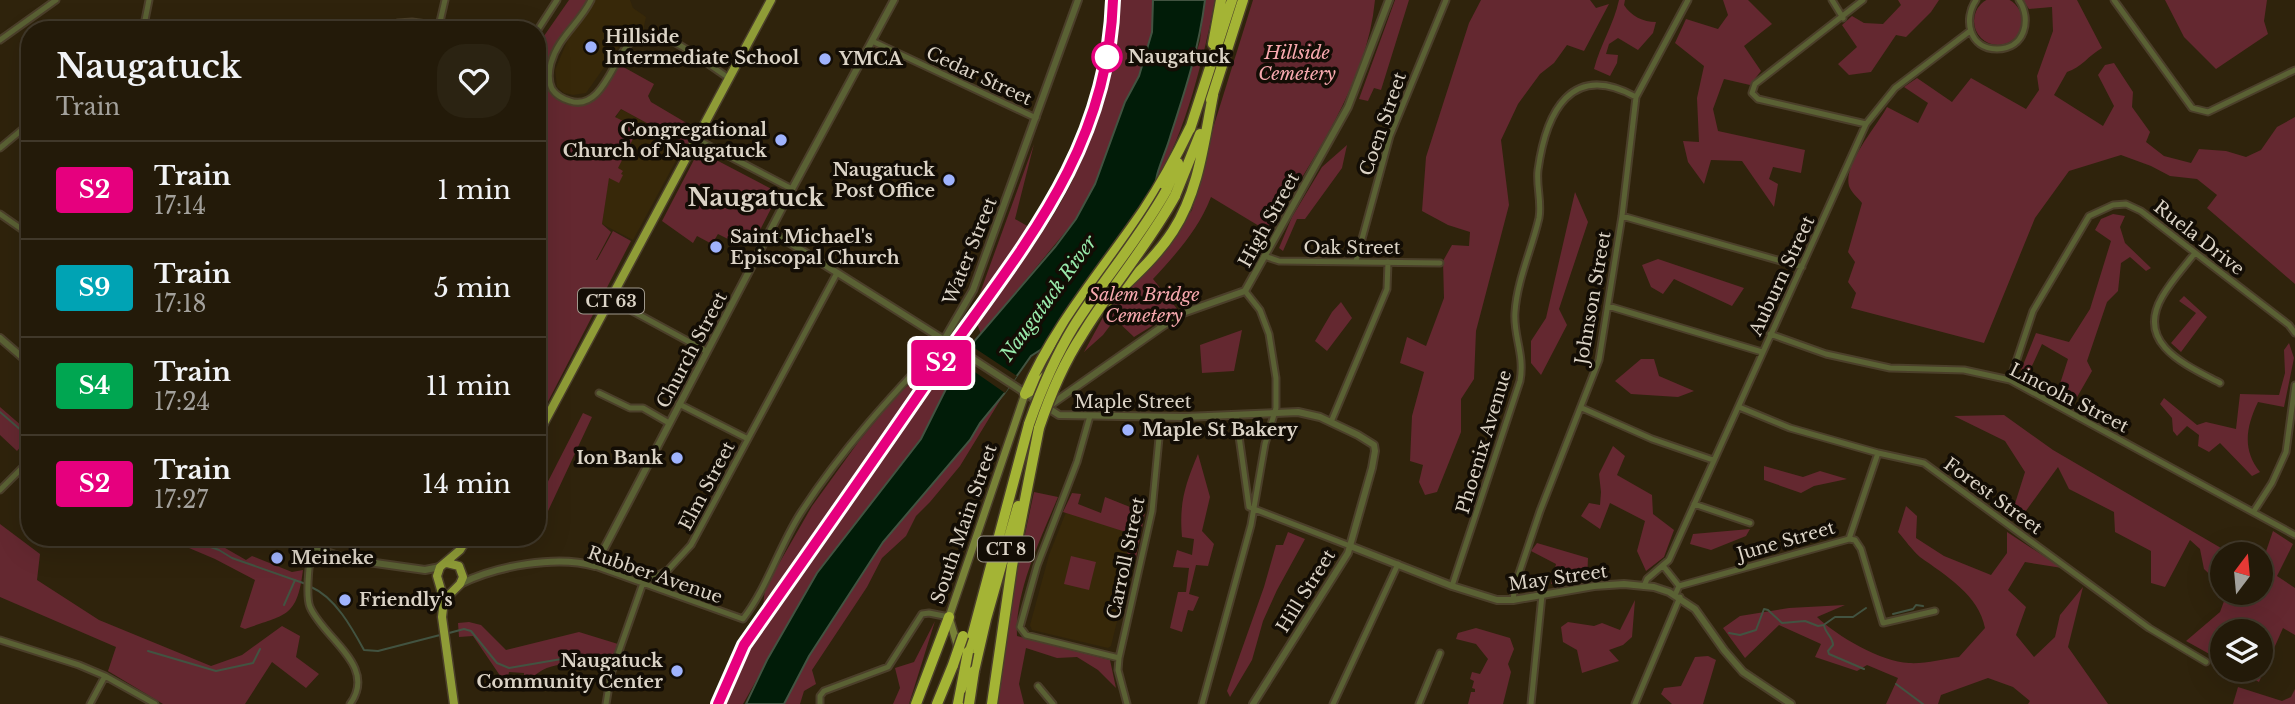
<!DOCTYPE html>
<style>
body{margin:0;font-family:"Libre Baskerville",serif;background:#2b2312;color:#f1f3f6;height:100vh;display:flex;flex-direction:column;font-size:26px;white-space:nowrap}
*{box-sizing:border-box;margin:0}
p{font-size:23px;color:#a3a19c}
.icon{flex:none;width:38px;height:38px;fill:none;stroke:currentColor;stroke-width:2;stroke-linecap:round;stroke-linejoin:round}
.map{position:relative;flex:1;overflow:hidden}
.drawer{position:absolute;left:21px;top:21px;width:525px;height:525px;display:flex;flex-direction:column;background:#231a09;border-radius:28px;box-shadow:0 7px 28px #0002,0 0 0 2px #40382a}
.drawer>*{flex:none}
.badge{padding:0 14px;border-radius:5px;font-size:24px;line-height:46px}
.needle{width:46px;rotate:16deg}
.tools{position:absolute;left:2210px;top:542px;display:grid;gap:14px}
.tools a{display:grid;place-items:center;width:63px;height:63px;border-radius:50%;background:#231a09;box-shadow:0 7px 28px #0002,0 0 0 2px #40382a;font-size:35px}
.map>.badge{position:absolute;translate:-50% -50%;box-shadow:0 0 0 4px #fff}
.round{display:grid;place-items:center;flex:none;width:74px;height:74px;border-radius:28px;background:#2b2312}
.headline{display:flex;align-items:center;justify-content:space-between;height:119px;padding:0 35px}
h1{font-size:33px;font-weight:600;line-height:52px}
ul{padding:0;list-style:none}
li{display:flex;align-items:center;gap:21px;height:98px;padding:0 35px;border-top:2px solid #40382a}
li div{flex:1}
li b{display:block;font-size:26px}
li em{font-style:normal}
li .badge{min-width:77px;font-weight:700;text-align:center}
.map>svg:first-child{display:block}
.built{fill:#372809}
.green{fill:#642830}
.water{fill:#011c08;stroke:#425341;stroke-width:2}
.pier{fill:#2f230c}
.lines{fill:none;stroke-linecap:round;stroke-linejoin:round}
.stream{stroke:#425341;stroke-width:2}
.minor-casing{stroke:#4b3f2a;stroke-width:9}
.tertiary-casing{stroke:#4b3f2a;stroke-width:10}
.secondary-casing{stroke:#4b3f2a;stroke-width:10}
.primary-casing{stroke:#4b3f2a;stroke-width:11}
.motorway-casing{stroke:#4b3f2a;stroke-width:13}
.minor{stroke:#5a6134;stroke-width:5}
.tertiary{stroke:#5a6134;stroke-width:6}
.secondary{stroke:#788237;stroke-width:7}
.primary{stroke:#8f9c37;stroke-width:8}
.motorway{stroke:#a4b435;stroke-width:10}
.rail-casing{stroke:#897f6d;stroke-width:4.5}
.rail{stroke:#130d05;stroke-width:2;stroke-dasharray:5;stroke-linecap:butt}
.motorway-bridge-casing{stroke:#4b3f2a;stroke-width:13;stroke-linecap:butt}
.motorway-bridge{stroke:#a4b435;stroke-width:10}
.line-casing{stroke:#fff;stroke-width:16}
.line{stroke:#e6007e;stroke-width:10}
.poi-dot{fill:#9fb3fd;stroke:#130d05;stroke-width:2.5}
.stop-dot{fill:#fff;stroke:#e6007e;stroke-width:3.5}
.labels{text-anchor:middle;stroke-width:7;stroke-linejoin:round;paint-order:stroke}
.shield{fill:#130d05;stroke:#9f988c;stroke-width:2}
.shield-label{font-size:16px;font-weight:bold;fill:#dbd3c6}
.poi-label{font-size:18px;font-weight:bold;fill:#dbd3c6;stroke:#130d05;text-anchor:start}
.park-label{font-size:18px;font-style:italic;fill:#f8a9af;stroke:#130d05}
.stop-label{font-size:18px;font-weight:bold;fill:#dbd3c6;stroke:#130d05;text-anchor:start}
.street-label{font-size:18px;fill:#dbd3c6;stroke:#130d05}
.water-label{font-size:19px;font-style:italic;fill:#98e9aa;stroke:#130d05}
.district-label{font-size:24px;font-weight:bold;fill:#dbd3c6;stroke:#130d05}
</style>
<div class="map">
<svg width="2295" height="704" viewBox="0 0 2295 704">
<rect width="100%" height="100%" fill="#2f230c"/>
<path class="built" d="M594,0H630L633,8L646,17L643,31L633,34L622,42L586,93L573,95L564,93L557,87L555,70L568,39Z
M621,109L685,144L633,240L602,224L609,175L608,131Z
M1068,507L1140,527L1111,646L1108,648L1032,630L1030,625L1049,555Z"/>
<path class="green" d="M1974 21a24 24 0 1 1 48 0a24 24 0 1 1-48 0Z
M569,0H589C582,14 569,23 561,35C549,52 544,73 550,93L572,105L594,100L618,64L654,84L648,96L651,102L700,131L691,147L621,109L615,117L645,132L642,138L635,135L618,168L623,171L621,174L623,175L619,183L609,178L602,224L611,232L596,260H597L613,231L631,241L537,423V46Z
M1118,0H1153L1152,32L1139,76L1125,102L1095,184L1076,219L981,334L977,324C1011,275 1052,226 1077,171C1101,118 1112,58 1118,0Z
M1204,0H1215C1205,52 1185,138 1155,181L1200,41Z
M1253,0H1375C1367,85 1311,160 1269,232L1211,197C1198,230 1177,253 1153,279L1178,310L1134,337L1115,319L1103,335L1084,352L1107,310L1158,258L1192,210L1214,125Z
M1395,0H1409L1381,90L1374,88L1368,101L1359,99Z
M1481,0H1590L1596,8L1609,4L1584,51L1567,45L1554,63L1540,74L1518,104L1501,140L1509,205L1476,331L1474,379L1461,399V432L1437,492L1425,495L1419,482L1423,465L1410,461L1412,416L1424,372L1400,363L1407,337L1426,346L1444,298L1443,261L1452,245L1469,246L1470,232L1448,225L1422,211L1426,157L1469,23Z
M1619,0H1625L1624,5C1631,16 1643,22 1656,22L1653,33L1638,50L1618,38L1609,44L1606,54L1618,55L1617,63L1610,76L1594,69C1600,45 1614,24 1619,0Z
M1723,0H1748L1772,24L1744,46L1761,71L1750,85L1724,79L1713,109L1718,131L1805,150L1801,173L1773,167L1769,179L1778,184L1774,207L1742,161L1711,160L1704,184L1688,162L1683,141L1699,142L1697,98L1704,66L1675,43L1686,19L1718,29L1728,15Z
M1898,0H1939L1931,12L1906,37L1896,35L1871,72L1849,75L1838,64L1857,47L1842,25L1852,16L1864,23L1883,24L1901,5Z
M2023,0H2077L2102,48C2089,55 2081,68 2067,72L2054,95L2103,126L2114,106L2098,75L2105,65L2114,63L2133,92L2132,107L2150,132L2146,142L2164,156L2191,163L2199,149L2226,151L2246,157L2261,150L2277,127L2295,117V284L2207,208L2217,195L2197,179L2170,176L2151,166L2121,155L2069,171L2035,218L1984,343L1851,308L1856,293L1848,282L1855,262L1848,252L1862,203C1858,198 1851,192 1849,186C1843,164 1877,126 1887,107L1918,123L1928,103L1904,87L1917,78L1952,102L1971,78L2026,109L2039,90L2037,76L2053,31L2052,7L2029,9Z
M2165,0H2267L2264,21L2268,34L2216,69L2184,37Z
M1034,144L1015,219L1029,227L976,304Z
M1347,145L1342,168L1305,219H1297L1283,251L1279,248L1292,217L1322,167Z
M701,152L779,193L756,238L741,242L736,239L734,242L718,234L712,244L697,236L693,243L662,221L697,154Z
M1575,192L1588,222L1559,309L1567,325L1541,375L1531,363V341L1546,318Z
M2113,214L2125,216L2120,227L2125,243L2151,268L2146,271L2130,257L2121,263L2118,291L2107,302L2087,361L2092,371L2072,406L2057,393L2068,359L2042,344L2026,379L2021,370L2036,333L2069,342L2090,309L2111,241L2095,230L2101,219Z
M1658,259L1744,288L1732,306L1674,279L1663,294L1651,287L1642,265Z
M2184,296L2207,317L2181,352L2171,343L2196,313L2179,301Z
M1341,302L1352,318L1327,351L1315,341L1332,312Z
M1242,330L1234,371L1202,373L1200,345Z
M2289,343L2294,358L2284,407L2258,402C2246,427 2242,450 2260,472L2252,476L2220,443L2209,452L2198,446L2199,435L2187,426L2177,436L2173,431L2172,418L2160,404L2164,398L2197,425L2206,422L2236,429L2240,394L2279,395L2285,373L2284,350Z
M941,358L844,490L763,607L765,588L812,506L859,441L898,394Z
M947,358L959,363L921,439L817,573L743,704H723L747,648Z
M1641,359H1654L1659,376L1694,391L1678,397L1631,394L1615,381Z
M1004,394L960,466L930,502L916,516L906,536L882,558L867,587L812,670L816,684L804,691L800,704H784L809,656L883,542L970,440L980,423Z
M0,407L30,433V436L17,451L0,435Z
M583,413L592,417L541,526H537V503Z
M2004,415L2053,450L2233,555H2222V586L2204,569L2200,549L2190,540L2165,587L2151,583V551L2115,532L2114,512L2069,489L2058,467L2020,519L2012,513L2025,472L2005,441L1954,416Z
M1613,446L1625,456L1617,475L1652,495L1653,514L1674,530L1664,557L1646,571L1637,551L1645,521L1610,503L1600,529L1581,516L1589,503L1600,505L1601,492L1599,474Z
M1198,454L1210,497L1202,531L1214,544L1208,566L1196,565L1189,594L1199,597L1193,611L1188,610L1182,632L1170,628L1178,592H1186L1189,568L1173,567L1177,550L1192,555L1194,539L1182,537C1179,503 1185,485 1198,454Z
M1764,466L1803,477L1820,471L1847,479L1814,486L1801,493L1764,480Z
M1034,492L1058,497C1041,538 1015,591 1017,636L1110,660L1116,688L1098,670L1077,657L1057,658L1026,648L1019,684L1024,704H997L1010,604Z
M1072,493L1081,494L1078,504L1101,513L1105,497L1145,513L1136,558L1127,553L1132,534L1063,512Z
M1906,506L1917,516L1916,538L1944,556L1991,575L2007,553V532L2062,568L2025,562L2008,590L2026,607L2016,635L2034,657L2055,637L2060,615L2083,587L2068,647L2108,704H2028L2030,701L2013,687L1988,678L1941,695L1938,704H1886L1898,678L1867,665L1857,671L1815,657L1821,644L1779,625L1745,658L1723,628L1740,616L1789,608L1845,605L1817,617C1837,636 1881,662 1909,663C1925,664 1943,659 1959,657L1985,628C1979,595 1945,575 1920,557C1912,550 1905,540 1898,532Z
M0,524L40,554L37,580L99,620L211,666L242,655L282,626L300,636L296,657L319,674L306,688L272,662L245,704H163L108,671L116,647L0,597Z
M1750,529L1746,536L1711,550L1690,544L1693,534Z
M2273,531L2293,544L2277,576L2295,588V635L2283,628L2259,682L2238,670H2261V632H2222V661L2186,641L2220,612L2227,593H2261V566Z
M1288,532L1305,539L1277,590L1263,621L1252,660L1230,697L1227,691L1264,587L1276,545H1283Z
M163,537H206L246,560L252,556L292,572L303,570C297,618 286,614 245,629L240,627L255,580L215,559Z
M1537,543L1588,558L1587,580L1551,584L1556,564L1531,551Z
M1071,556L1096,562L1089,590L1064,584Z
M1635,600L1632,637L1623,645L1609,650L1619,661L1582,673L1577,650L1563,642L1561,627L1568,622L1594,626L1602,623L1620,630Z
M935,621L909,704H893L900,688L895,668L914,662Z
M469,622L481,625L506,650L579,632L618,644L609,672C581,665 551,656 529,681H524V673L509,672L508,677H501L473,636L459,637L458,623Z
M1476,628L1510,638L1514,649L1508,664L1511,672L1503,704H1468L1471,692H1475V689L1472,688L1474,681L1470,679L1472,672L1480,674L1488,659L1476,644L1456,639L1458,633Z
M1708,656L1716,660L1703,704H1672L1661,694L1664,688L1681,686L1695,657Z
M2238,687L2282,701L2291,697L2295,689V704H2233Z"/>
<path class="water" d="M1153,0H1205C1199,48 1186,88 1171,134C1165,156 1154,173 1154,197L1048,345L1031,356L1004,394L980,423L970,440L883,542L809,656L784,704H746L767,660L817,573L921,439L959,363L971,345L1055,247L1076,219L1095,184L1125,102L1139,76L1152,32Z"/>
<path class="pier" d="M970,345L1017,376L1005,393L959,361Z"/>
<g class="lines">
<path class="stream" d="M0,412L30,438
M183,537L219,550L232,558L306,584
M311,587C335,597 352,628 364,650L378,651L440,635
M284,605L295,580
M1893,614L1913,609L1916,605L1923,606
M1825,624L1835,617H1853L1866,608
M449,633L464,629L471,631L497,663L509,668L579,656L607,662
M1729,633L1740,635L1756,630L1764,609L1768,610L1782,623L1805,621L1818,626L1824,625C1825,633 1833,637 1833,645L1828,651L1829,654L1864,669
M148,651L216,671L253,663L260,649
M1896,684L1923,704"/>
<g class="minor-casing">
<path id="minor" d="M591,0C580,23 558,37 551,63C549,71 548,81 552,89C556,95 563,99 570,101C600,111 612,64 627,46C632,40 642,36 650,35C670,33 711,67 729,78
M1832,0L1843,18
M1863,0L1755,84L1752,93L1758,99L1866,124
M1976,0C1963,19 1969,49 1997,49C2025,49 2032,19 2019,0
M2114,0L2192,108L2208,112L2295,70
M439,26L445,0
M143,30L149,0
M397,30L398,23L412,22L472,30
M537,31L557,0
M0,40L56,0
M872,41L1036,118
M696,139L792,189
M0,148L30,123
M0,214L30,235
M1622,216L1802,267
M2195,253C2184,267 2171,281 2162,297C2135,344 2186,365 2220,383
M1264,256L1279,261L1440,263
M1356,261L1390,136L1446,0
M612,300L706,351
M1608,306L1762,352
M1770,334L1826,354L1890,368L1964,370L2010,380L2295,535
M2010,380L2033,311L2089,216L2113,205L2126,204L2141,211L2289,325L2295,333
M599,393L630,408H643L669,423
M679,404L748,439
M1739,407L1790,428L1878,453L1924,463L2149,628L2206,662
M1582,408L1652,439L1713,460
M1236,415L1249,507L1350,546
M1090,416L1077,462L1037,566L1020,627L1026,635L1119,658
M1331,422L1387,289L1388,262
M0,490L30,460
M1694,504L1750,523
M2254,511L2272,483L2286,452L2295,385
M314,537C310,551 305,595 310,607C324,639 378,666 350,704
M1849,539L1878,453
M595,566L743,619C767,588 779,547 800,514C841,450 892,395 944,340
M1664,567L1679,586
M1452,586L1520,381C1525,354 1513,336 1515,312C1517,280 1532,249 1539,218C1542,202 1536,186 1538,170C1546,112 1571,61 1636,97
M1644,586L1647,579L1669,560L1866,124L1895,88L1970,31
M1675,595L1679,586L1849,539L1855,540L1861,549L1883,623L1935,611
M1513,600L1515,585L1540,511L1599,360L1622,216L1636,97L1688,0
M0,640L79,665L105,676L155,704
M1038,686L1053,704
M90,704L105,676
M606,704L611,674L643,583L668,570L691,545L837,273
M820,704V696L824,691L888,667L922,614L929,613L949,617
M1127,704L1118,670L1119,658L1152,511L1161,417
M1202,704L1251,525L1265,444L1276,408V378L1269,334L1260,310L1245,291
M1333,704L1398,564
M1419,704L1440,653
M1531,704L1542,595
M1635,704L1680,597"/>
</g>
<g class="tertiary-casing">
<path id="tertiary" d="M771,231L944,340L1059,415L1185,417L1298,412L1320,417L1358,435L1374,445L1375,451L1372,468L1348,553L1253,704
M0,338L30,364
M944,340L973,290L1078,0
M1049,406L1180,314L1245,291L1348,107L1389,0
M283,537L347,559L425,570L440,567
M1350,546L1452,586L1497,600H1513L1594,586L1624,584L1654,587L1669,592L1695,609L1724,650L1743,672L1791,704
M460,584C496,566 556,555 595,566L792,189L894,0"/>
</g>
<g class="secondary-casing">
<path id="secondary" d="M964,668L949,617L1025,394"/>
</g>
<g class="primary-casing">
<path id="primary" d="M537,436L771,0
M444,600L460,584L463,577L459,566L447,563
M454,704L442,617L444,600L437,576L440,567L460,550L468,537"/>
</g>
<g class="motorway-casing">
<path id="motorway" d="M1213,44L1221,0
M1211,100L1243,0
M1190,129L1232,0
M1166,191L1178,163
M1175,196L1200,134
M1106,303C1129,281 1155,259 1173,231C1199,191 1204,141 1213,95
M1064,350L1088,321
M1025,394L1034,389L1045,377
M1025,394C1054,326 1103,270 1144,210C1162,183 1177,155 1191,126
M968,652L1029,424
M974,671L986,619L1018,506
M916,704L949,617
M937,704L953,665
M958,704L961,689
M992,704L1012,566L1039,428"/>
</g>
<use href="#minor" class="minor"/>
<use href="#tertiary" class="tertiary"/>
<use href="#secondary" class="secondary"/>
<use href="#primary" class="primary"/>
<use href="#motorway" class="motorway"/>
<g class="rail-casing">
<path id="rail" d="M718,704L744,645C806,557 868,468 929,380C1013,259 1108,155 1113,0"/>
</g>
<use href="#rail" class="rail"/>
<g class="motorway-bridge-casing">
<path id="motorway-bridge" d="M1029,424C1041,390 1055,357 1074,326C1103,280 1139,239 1166,191
M1039,428C1050,395 1063,364 1082,335C1111,287 1148,245 1175,196
M953,665L963,636
M961,689L968,652
M969,704L974,671"/>
</g>
<use href="#motorway-bridge" class="motorway-bridge"/>
</g>
<g class="lines">
<g class="line-casing">
<path id="line" d="M718,704L744,645C808,554 872,463 935,371C1018,252 1108,154 1113,0"/>
</g>
<use href="#line" class="line"/>
</g>
<g class="poi-dot">
<circle cx="591" cy="47" r="7"/>
<circle cx="825" cy="59" r="7"/>
<circle cx="781" cy="140" r="7"/>
<circle cx="949" cy="180" r="7"/>
<circle cx="716" cy="247" r="7"/>
<circle cx="1128" cy="430" r="7"/>
<circle cx="677" cy="458" r="7"/>
<circle cx="277" cy="558" r="7"/>
<circle cx="345" cy="600" r="7"/>
<circle cx="677" cy="671" r="7"/>
</g>
<circle class="stop-dot" cx="1107" cy="57" r="14"/>
<g class="labels">
<g class="shield">
<rect x="578" y="288.5" width="66" height="25" rx="5"/>
<rect x="978" y="536.5" width="56" height="25" rx="5"/>
</g>
<g class="shield-label">
<text x="611" y="307">CT 63</text>
<text x="1006" y="555">CT 8</text>
</g>
<g class="poi-label">
<text x="605" y="43">Hillside<tspan x="605" dy="21">Intermediate School</tspan></text>
<text x="839" y="65">YMCA</text>
<text x="767" y="136" text-anchor="end">Congregational<tspan x="767" dy="21">Church of Naugatuck</tspan></text>
<text x="935" y="176" text-anchor="end">Naugatuck<tspan x="935" dy="21">Post Office</tspan></text>
<text x="730" y="243">Saint Michael's<tspan x="730" dy="21">Episcopal Church</tspan></text>
<text x="1142" y="436">Maple St Bakery</text>
<text x="663" y="464" text-anchor="end">Ion Bank</text>
<text x="291" y="564">Meineke</text>
<text x="359" y="606">Friendly's</text>
<text x="663" y="667" text-anchor="end">Naugatuck<tspan x="663" dy="21">Community Center</tspan></text>
</g>
<g class="park-label">
<text x="1297" y="59">Hillside<tspan x="1297" dy="21">Cemetery</tspan></text>
<text x="1144" y="301">Salem Bridge<tspan x="1144" dy="21">Cemetery</tspan></text>
</g>
<g class="stop-label">
<text x="1128" y="63">Naugatuck</text>
</g>
<g class="street-label">
<text transform="translate(979 76) rotate(25)" y="6">Cedar Street</text>
<text transform="translate(1383 124) rotate(-71)" y="6">Coen Street</text>
<text transform="translate(1269 220) rotate(-61)" y="6">High Street</text>
<text transform="translate(2199 238) rotate(38)" y="6">Ruela Drive</text>
<text x="1352" y="254">Oak Street</text>
<text transform="translate(970 251) rotate(-68)" y="6">Water Street</text>
<text transform="translate(1782 276) rotate(-65)" y="6">Auburn Street</text>
<text transform="translate(1593 298) rotate(-80)" y="6">Johnson Street</text>
<text transform="translate(692 350) rotate(-62)" y="6">Church Street</text>
<text transform="translate(2069 398) rotate(27)" y="6">Lincoln Street</text>
<text x="1133" y="408">Maple Street</text>
<text transform="translate(1484 442) rotate(-73)" y="6">Phoenix Avenue</text>
<text transform="translate(707 486) rotate(-62)" y="6">Elm Street</text>
<text transform="translate(1993 496) rotate(36)" y="6">Forest Street</text>
<text transform="translate(964 524) rotate(-71)" y="6">South Main Street</text>
<text transform="translate(1786 541) rotate(-16)" y="6">June Street</text>
<text transform="translate(1126 558) rotate(-78)" y="6">Carroll Street</text>
<text transform="translate(655 575) rotate(19)" y="6">Rubber Avenue</text>
<text transform="translate(1558 578) rotate(-8)" y="6">May Street</text>
<text transform="translate(1306 591) rotate(-58)" y="6">Hill Street</text>
</g>
<g class="water-label">
<text transform="translate(1048 298) rotate(-54)" y="7">Naugatuck River</text>
</g>
<g class="district-label">
<text x="756" y="206">Naugatuck</text>
</g>
</g>
</svg>
<div class="tools">
<a><svg class="needle" viewBox="-14 -14 28 28"><path d="M0-13l5 13h-10z" fill="#e53935"/><path d="M0 13l5-13h-10z" fill="#a3a19c"/></svg></a>
<a><svg class="icon" aria-label="layers" viewBox="0 0 24 24"><path d="M12 4l9 5-9 5-9-5zM3 14l9 5 9-5"/></svg></a>
</div>
<b class="badge" style="left:941px;top:363px;background:#e6007e;color:#fff">S2</b>
<section class="drawer">
<div class="headline"><div><h1>Naugatuck</h1><p>Train</p></div><a class="round"><svg class="icon" aria-label="heart" viewBox="0 0 24 24"><path d="M12 20l-8-8c-3-5 5-10 8-4 3-6 11-1 8 4z"/></svg></a></div>
<ul>
<li><span class="badge" style="background:#e6007e;color:#fff">S2</span><div><b>Train</b><p>17:14</p></div><em>1 min</em></li>
<li><span class="badge" style="background:#00a3b4;color:#fff">S9</span><div><b>Train</b><p>17:18</p></div><em>5 min</em></li>
<li><span class="badge" style="background:#00a651;color:#fff">S4</span><div><b>Train</b><p>17:24</p></div><em>11 min</em></li>
<li><span class="badge" style="background:#e6007e;color:#fff">S2</span><div><b>Train</b><p>17:27</p></div><em>14 min</em></li>
</ul>
</section>
</div>
